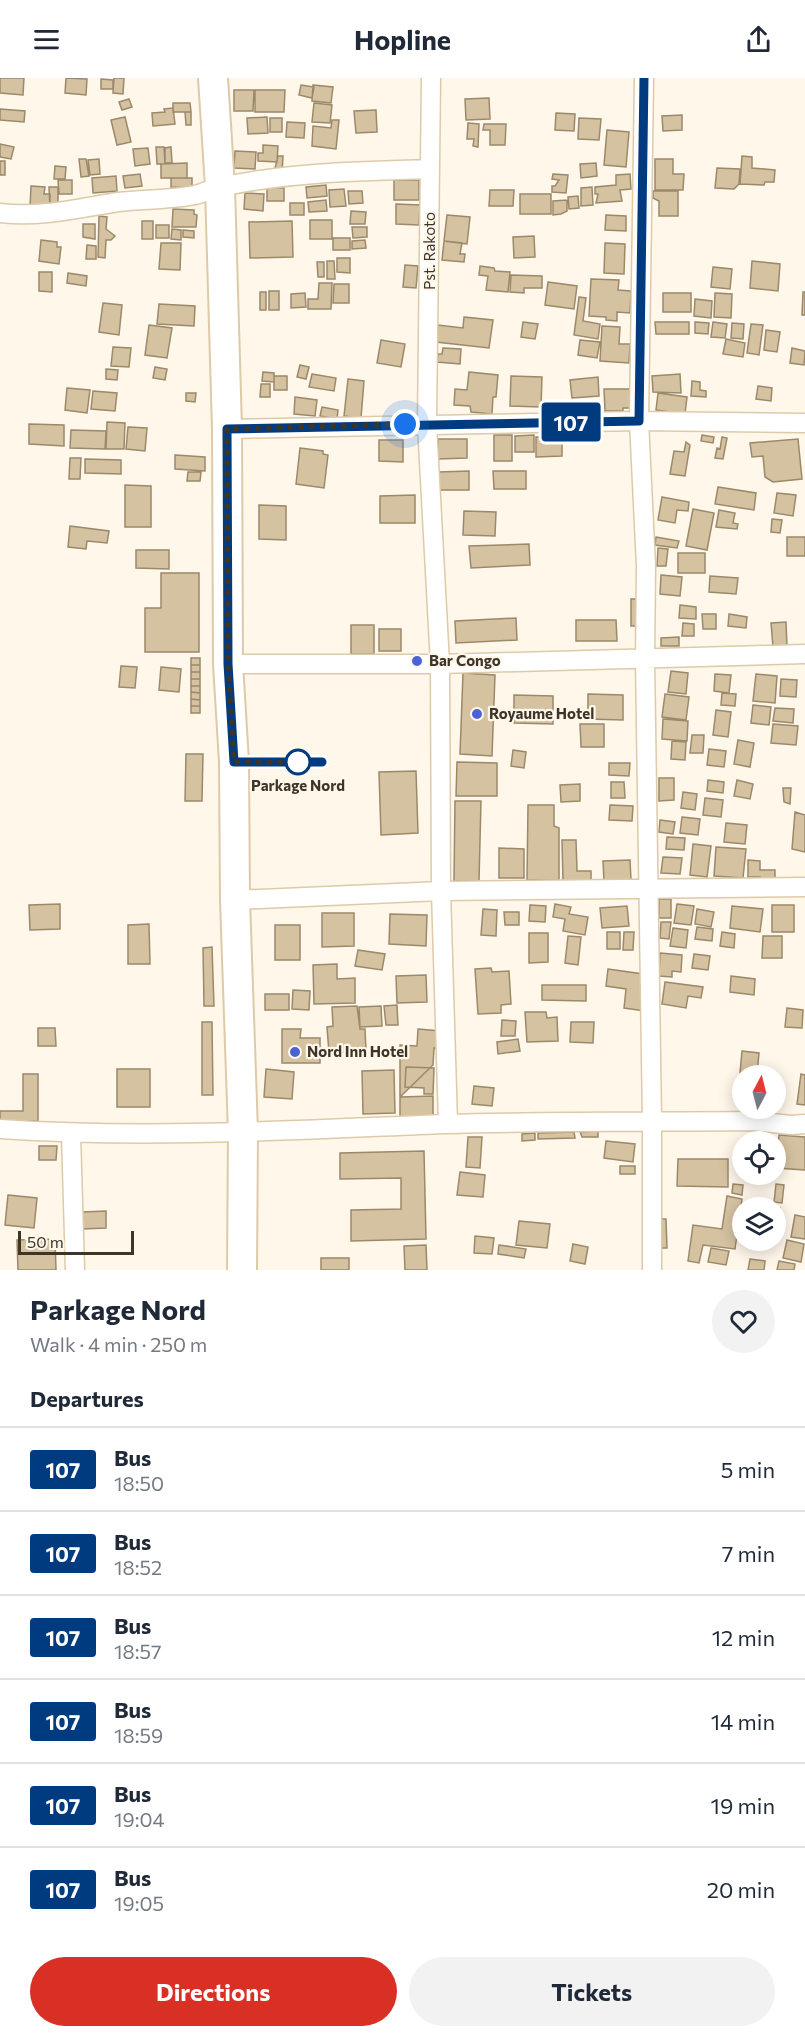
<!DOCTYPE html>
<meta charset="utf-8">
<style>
body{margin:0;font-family:Commissioner,sans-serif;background:#f2f2f3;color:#1f2937;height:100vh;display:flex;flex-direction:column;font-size:22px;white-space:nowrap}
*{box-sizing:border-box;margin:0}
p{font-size:20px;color:#747a83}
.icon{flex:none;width:33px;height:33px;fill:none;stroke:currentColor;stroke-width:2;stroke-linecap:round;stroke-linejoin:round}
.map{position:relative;height:1192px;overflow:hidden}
.panel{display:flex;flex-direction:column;background:#fff;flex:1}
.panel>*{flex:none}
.badge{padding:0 12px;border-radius:4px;font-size:21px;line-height:39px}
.needle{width:39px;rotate:7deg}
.controls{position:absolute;left:732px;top:987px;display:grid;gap:12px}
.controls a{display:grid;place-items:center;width:54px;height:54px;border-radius:50%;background:#fff;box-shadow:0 3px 15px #0003;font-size:30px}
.scale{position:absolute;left:18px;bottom:15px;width:116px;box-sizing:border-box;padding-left:6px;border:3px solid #3d3528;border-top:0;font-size:16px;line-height:21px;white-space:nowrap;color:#3d3528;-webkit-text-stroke:4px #fff7ea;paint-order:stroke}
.you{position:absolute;width:30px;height:30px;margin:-15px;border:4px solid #fff;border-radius:50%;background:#1a73e8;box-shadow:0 0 0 9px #1a73e833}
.map>.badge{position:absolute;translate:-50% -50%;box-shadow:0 0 0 3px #fff}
h2{padding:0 30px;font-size:22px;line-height:54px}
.round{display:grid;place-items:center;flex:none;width:63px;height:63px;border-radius:32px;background:#f2f2f3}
.head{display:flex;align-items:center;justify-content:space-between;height:102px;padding:0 30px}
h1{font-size:28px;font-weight:700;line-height:45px}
.cta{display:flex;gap:12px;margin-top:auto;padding:12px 30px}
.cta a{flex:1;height:69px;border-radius:36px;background:#d93025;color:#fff;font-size:24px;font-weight:700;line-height:69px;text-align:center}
.cta a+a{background:#f2f2f3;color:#1f2937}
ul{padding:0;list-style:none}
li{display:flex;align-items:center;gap:18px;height:84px;padding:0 30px;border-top:2px solid #e0e1e3}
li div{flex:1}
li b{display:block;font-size:22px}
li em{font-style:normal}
li .badge{min-width:66px;font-weight:700;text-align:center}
header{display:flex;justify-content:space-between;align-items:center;height:78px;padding:0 30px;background:#fff;font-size:27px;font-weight:700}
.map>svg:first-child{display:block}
.building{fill:#d5c2a1;stroke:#9b896a;stroke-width:1.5}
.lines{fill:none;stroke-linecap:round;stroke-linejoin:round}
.lane-casing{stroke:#ddcaa9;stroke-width:12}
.street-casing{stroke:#ddcaa9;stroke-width:21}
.primary-casing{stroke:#ddcaa9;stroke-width:32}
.lane{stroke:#fff;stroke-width:9}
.street{stroke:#fff;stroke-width:18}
.primary{stroke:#fff;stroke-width:28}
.line-casing{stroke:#fff;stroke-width:14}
.line{stroke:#003b80;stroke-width:9}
.walk{stroke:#3d3528;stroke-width:6;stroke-dasharray:0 10.8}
.poi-dot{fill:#4b62d7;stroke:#fff7ea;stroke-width:2}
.stop-dot{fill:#fff;stroke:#003b80;stroke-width:3}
.labels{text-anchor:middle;stroke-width:4.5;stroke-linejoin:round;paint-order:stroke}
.street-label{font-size:15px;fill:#3d3528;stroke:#fff7ea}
.poi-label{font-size:15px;font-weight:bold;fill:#3d3528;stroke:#fff7ea;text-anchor:start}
.stop-label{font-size:15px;font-weight:bold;fill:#3d3528;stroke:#fff7ea}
</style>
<header><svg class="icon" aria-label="menu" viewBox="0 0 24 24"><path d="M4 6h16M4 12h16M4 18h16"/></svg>Hopline<svg class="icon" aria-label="share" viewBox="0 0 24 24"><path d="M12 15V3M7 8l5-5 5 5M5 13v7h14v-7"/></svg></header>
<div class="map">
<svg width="805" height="1192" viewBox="0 0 805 1192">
<rect width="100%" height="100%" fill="#fff7ea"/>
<path class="building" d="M0,0H24L23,17L0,15Z
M66,0L87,1L86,17L65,15Z
M114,0H124L123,16L113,15Z
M101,1L113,2V11H101Z
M301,7L314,9L312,20L299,17Z
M313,7L333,9L331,25L312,23Z
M234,12H254L253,33H234Z
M255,12H285L284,34H255Z
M489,20L490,41L466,42L465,21Z
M129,21L132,29L122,32L119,24Z
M173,25H190L191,34H173Z
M314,25L332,27L330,45L312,44Z
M173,30L175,46L153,48L152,35L165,34L164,31Z
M0,31L25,33L24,44L0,42Z
M376,32L377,54L356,55L354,33Z
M185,34H191V47H186Z
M556,35L575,36L574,53L555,52Z
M682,37V52L663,53L662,38Z
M125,39L131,64L117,67L111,42Z
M267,39L268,55L248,56L247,40Z
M270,40H282V54H270Z
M579,40L601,41L599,62L578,61Z
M332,42H339L336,71L312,68L313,48L331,50Z
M287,44L305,45L304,60L286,59Z
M468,45L479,46L478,69L473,68L474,61H467Z
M484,46H506L505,67H490V52H483Z
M607,52L629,54L626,89L604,87Z
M0,66L14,69L11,81L0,79Z
M263,67L278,68L277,84L258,83V75H263Z
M156,69H164L165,86H157Z
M171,69L172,85H165V70Z
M148,70L150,86L135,88L133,71Z
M235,73L256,74L255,91L234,90Z
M278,78H283L282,95L274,94Z
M742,78L752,79V90L775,92L774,104H765L764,107L740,106Z
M79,81H86L89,98L81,99Z
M99,81L100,96L90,97L88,82Z
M655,81H673V96H684L683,112H655Z
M0,83H5V97H0Z
M187,85V100H161V86Z
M596,85L597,98L581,100L580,86Z
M55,88L66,89L65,101H54Z
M717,90L740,91L739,106L734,111L715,110Z
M140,96L142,108L125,110L123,98Z
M553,96L568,97L566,115L552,114V108H555L559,102L552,101Z
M630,96L631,111L620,112L622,123L596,125L598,116H595V109L616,107V97Z
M116,98L117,113L93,115L92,100Z
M171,100H192V110L171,109Z
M58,102H72V116H59Z
M394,102H419V122H394Z
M326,107L327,118L307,120L306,109Z
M31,108L45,109L44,116H50V130L30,129Z
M49,109H58V130H50Z
M267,109L284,110V123H267Z
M592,109L593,127L581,128V110Z
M344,111L346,128L330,129L329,112Z
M490,112H514L513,128H489Z
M348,113H362L363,125L349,126Z
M653,113H678V138H659V123L653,120Z
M245,115L264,116L263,133L244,131Z
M520,116H551V136H520Z
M578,118L579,130L569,131L568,119Z
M326,122L327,133L309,134L308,124Z
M567,122V133L561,136L553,137V123Z
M290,125H304V137H290Z
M396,126L420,127L419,147L396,146Z
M173,131L194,132V136L197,137L196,149H172Z
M351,133L366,134L365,146H350Z
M447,137L470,139L467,166L444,163Z
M606,137L626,138V153L605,152Z
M99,138L107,139L106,151L115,158L111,162H106L105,180L98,179Z
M310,142H332V161H310Z
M142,143H153V161H142Z
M292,143L293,179L250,180L249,144Z
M83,146H95V161L83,159Z
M156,147H169V160H156Z
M352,149H367V159L353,160Z
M172,151L181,152V162L171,161Z
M183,152L194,153V160L183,159Z
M534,158L535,179L514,180L513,159Z
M333,160H350V172H333Z
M41,162L57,164V169H61L59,186L39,183Z
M365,162L366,170L352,171V163Z
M444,163L462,165L460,176H465L464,184L442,182Z
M161,165H181L180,192L159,191Z
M605,165L625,166L624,196L604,195Z
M87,167L96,168V181H86Z
M337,180H350V195L337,194Z
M327,183H334L335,201H327Z
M752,183L780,186L778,213L750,210Z
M317,184H324V199H318Z
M405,187L418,188L416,210L403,209Z
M480,188L494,190L495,193L510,194L508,214L486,212L488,198L479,197Z
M713,189L732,191L730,211L711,209Z
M39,194H52V214L39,213Z
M68,195L87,198L86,208L67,205Z
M511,197L542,198V210H524V215L510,214Z
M591,201L619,202L618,212L631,213L630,235L617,234V243L606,242V239L589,238Z
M548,204L577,208L574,231L545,227Z
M319,205H332L331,231H308V221H318Z
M334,206H349V225H333Z
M269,213H279V232H269Z
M260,214H266V232H260Z
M803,214H805V237H802Z
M305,215L306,229L291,230V216Z
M663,215H691V234H663Z
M715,215L732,216L731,240L714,239Z
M579,219L586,220L583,243L600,246L598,261L574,257Z
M695,221L712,223L711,240L694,238Z
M103,225L122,227L119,257L99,254Z
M159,226L195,228L194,248L157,246Z
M464,239L493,242L489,270L436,264L438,247L463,250Z
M523,244L538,246L535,261L521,259Z
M655,244H689V256H656Z
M695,244L709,245L708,256L695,255Z
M713,244L727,246L725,260L711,259Z
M732,245L744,246L743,261L731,260Z
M751,246L763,247L759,277L747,275Z
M149,247L172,250L167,280L145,277Z
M602,248L620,249L619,266H630L629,285L600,283Z
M766,252L780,254L777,274L764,272Z
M726,261L745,265L743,279L723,276Z
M381,262L405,266L401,289L377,285Z
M580,262L600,264L597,280L578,277Z
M113,269L131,270L129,289L111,288Z
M443,270L461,271L460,286L437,284L438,276H442Z
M792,270L805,273L804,287L790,285Z
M300,287L309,289L306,301L297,299Z
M155,289L167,291L165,302L153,300Z
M106,291L118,292L117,302L106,301Z
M263,294L274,295V304L262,303Z
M469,294L498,297L496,319H493L492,336L471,334L470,328L454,327L455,311L467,312Z
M312,296L336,300L334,313L309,309Z
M680,296L681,315L653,314L652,298Z
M274,298H287V312H274Z
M511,298L542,299L541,329L510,328Z
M598,299L599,318L572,320L570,302Z
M348,301L364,303L361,340L344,338Z
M692,303L700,304V312L706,313V319L691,318Z
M261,306H270V319H260Z
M758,308L772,310L771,323L756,321Z
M67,310L90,312L87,335L65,332Z
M604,311H630V330H623V333H605Z
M93,313L117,315L115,333L91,331Z
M186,315H196L195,324L186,323Z
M658,315L687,319L685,336L656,332Z
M295,319L317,322L315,338L294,336Z
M322,329L338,332L337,341L320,338Z
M107,344L125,345L124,371H106Z
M29,346L64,347V368L29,366Z
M128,349L147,350L145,373L126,371Z
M71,352L106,353L105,371L70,370Z
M494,357H512V383H494Z
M534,357V374H515V358Z
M702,357L714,359L713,365L701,363Z
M536,359H562V378L536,379Z
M722,359L727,360L723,381L715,380L717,370L720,371Z
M438,361H467V380L438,381Z
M798,361L802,401L773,404L765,399L763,378L752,379L750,365Z
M379,362H403V384L379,383Z
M686,364L690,367L685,398L670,396L674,373L684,374Z
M300,370L323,373V376L328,377L324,410L296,406Z
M175,377L205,379V393L175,391Z
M70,380H81L80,401H69Z
M85,381L121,382V396L85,395Z
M469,393V412H438V394Z
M493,393H526V411H494Z
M188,394H201L200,403H187Z
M125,407L151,408V449H125Z
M718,409L756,415L754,432L715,426Z
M777,415L796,417L793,438L774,435Z
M415,417V445H380V418Z
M662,419L689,424L688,433L677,432L675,445L658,442Z
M259,427L286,428V462L259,461Z
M693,431L714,435L707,472L686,468Z
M719,432L735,435L733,445L738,446L737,451L716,449Z
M464,433L496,434L495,458L463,457Z
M772,441L782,442L780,455L771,454Z
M70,448L109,453L107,465L87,463L86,471L68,469Z
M656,459L679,463L677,470L655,467Z
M787,459H805V478H787Z
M529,466L530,487L471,490L469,468Z
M658,470L668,471L666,488H657Z
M136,472H169V491L136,490Z
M678,475H705V495H678Z
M161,495H199V574H145V530H161Z
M661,497L682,499L680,518L660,516Z
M710,498L738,500L736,516L709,514Z
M631,521H640L641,548H631Z
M680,527L696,529V541L679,540Z
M702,536H716V551H703Z
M729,536L747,539L746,550L728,548Z
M516,540L517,562L456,565L455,543Z
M576,542H616L617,563H576Z
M786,544L787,569H773L771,545Z
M683,545L694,546V558H682Z
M351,547H374V576H351Z
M379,551H401V573H379Z
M679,559V568H661V560Z
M191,580H200V587H191Z
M191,587H200V594H191Z
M121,588L137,589L135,610L119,609Z
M161,589L181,591L179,614L159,612Z
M671,593L688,595L686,616L668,614Z
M191,594H200V601H191Z
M463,595L495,597L492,678L460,676Z
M715,596L731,597L729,615L714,613Z
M756,596L777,598L775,625L753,623Z
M191,601H200V608H191Z
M781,601L797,602L796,619L780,618Z
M191,608H200V615L191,614Z
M191,614L200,615V622L191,621Z
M722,615L736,616L735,628L721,627Z
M588,616L623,617V642L588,641Z
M665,616L689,619L686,642L662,639Z
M514,617L553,618V646L514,645Z
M191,621L200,622V628H191Z
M753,627L771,629L769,647L751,645Z
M191,628H200V635H191Z
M775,630L794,631L793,645L773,643Z
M716,632L731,634L728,659L713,657Z
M663,641L688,643L687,663L662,661Z
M580,646H604V669H581Z
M773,646L798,648L796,667L771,665Z
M692,657H704L703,675H690Z
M738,662L754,665L750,689L734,686Z
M672,663L686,664L685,682L671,681Z
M709,671L726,673L724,689L707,687Z
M513,672L526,674L524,690L511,688Z
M186,676H203L202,723H185Z
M457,684L497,685V718H456Z
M609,685H630L629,698L609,697Z
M416,693L418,755L381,757L379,694Z
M659,700H674V722L659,723Z
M708,702L724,704L723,715L707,713Z
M737,702L753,706L750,721L734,718Z
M611,704H624L625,720H611Z
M580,706V723L561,724L560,707Z
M783,710H791L790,726L784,724Z
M683,714L697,716L695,732L681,730Z
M705,720L723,722L721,739L703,737Z
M455,723H481L479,803H454Z
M528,727H554V748L559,750V802H527Z
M610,727L633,728L632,743L609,742Z
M795,734L805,737V774L792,771Z
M682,739L700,741L698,757L680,755Z
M660,742L675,744L673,756L659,754Z
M726,745L747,747L745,766L724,764Z
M667,759L685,760L684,772L666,771Z
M562,762H576L577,793H591V804H563Z
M693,766L711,768L707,799L690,797Z
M716,769L746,771L743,800L714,798Z
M499,770L524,771V800H499Z
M663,779L682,780L680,796L661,795Z
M630,782L631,802L604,803L603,783Z
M748,782L760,783V792H775V805H760V799H748Z
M659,821H671V840H659Z
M60,826V851L30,852L29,827Z
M555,826L571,829L569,836L588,839L585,857L563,853L565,841L553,839Z
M677,826L694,828L691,847L674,845Z
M530,827L546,828L545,844L529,843Z
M772,827H794V854H772Z
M627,828L629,848L602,850L600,830Z
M732,828L763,831L760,854L730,850Z
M483,831L497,832L496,858L481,857Z
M697,831L714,834L711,849L695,846Z
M504,834H519V847H505Z
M322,835H354V868L322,869Z
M390,836L427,837L426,868L389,866Z
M661,844H671L669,861L660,860Z
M149,846L150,886H128V847Z
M275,847H300V882H275Z
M697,849L713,851L712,863L695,861Z
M673,850L688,852L686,870L670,868Z
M607,854H620V871H607Z
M624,854H634L633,872H623Z
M722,854L735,856L734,870L720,868Z
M529,855H548V884L529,885Z
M568,858L581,859L578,887L565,885Z
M763,858H782V880H762Z
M212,869L214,928H204L203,870Z
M358,872L385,876L382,892L355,888Z
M660,875L682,877L681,894L672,893V899L659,898Z
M694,876L710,878L708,892L692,890Z
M337,886V901L355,900V925L314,926L313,887Z
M491,890L492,894L509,893L511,926L501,927V935L478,936L475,891Z
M608,891L643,896L645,933L624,930L626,911L606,908Z
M426,897L427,924L397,925L396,898Z
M731,898L755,901L754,917L730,914Z
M665,904L703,909L701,920L688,918L686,930L662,926Z
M542,907H586V923L542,922Z
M293,912L310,913L309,932L292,931Z
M265,916H289V932H265Z
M397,927L398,947H386L384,928Z
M357,928L360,951H365L366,973L329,975L327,949L333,948L332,929Z
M381,928L382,948L360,949L359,929Z
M787,930L803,932L802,950L785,949Z
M525,934H546L547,940L557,939L558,963L527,964Z
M502,942L516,943L515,958H501Z
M202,944H212L213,1017H202Z
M571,944H594L593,965L570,964Z
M38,950H55L56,968H38Z
M282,951H301L300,960H320V985H282Z
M418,951L441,953L440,970H434L433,987L400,1019V967L417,968Z
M518,961L520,973L498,976L497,964Z
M742,973L759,975L757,997L740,995Z
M406,989L434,990L433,1016H424V1010L405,1009Z
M117,991H150V1029H117Z
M266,991L294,994L292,1021L264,1019Z
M394,992L395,1035L363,1036L362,993Z
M23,996H38V1043H0V1033H23Z
M801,996L805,997V1027L797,1026Z
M474,1008L494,1010L492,1028L472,1026Z
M433,1018V1040L400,1041V1019Z
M598,1053V1059H582L580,1054Z
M574,1054L575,1060L538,1061V1055Z
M535,1055V1062L522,1063V1056Z
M779,1057L805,1059V1092L776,1090Z
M468,1059H482L480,1090L466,1089Z
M606,1063L635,1066L633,1084L604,1080Z
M39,1068H57L56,1082H39Z
M424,1073L426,1161L351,1163V1132L401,1131V1100L340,1101V1075Z
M678,1081H728V1109L677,1108Z
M620,1088H635V1096H620Z
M460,1094L485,1097L483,1119L457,1117Z
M752,1096H770L768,1104L751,1101Z
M733,1106L743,1107L742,1117L732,1115Z
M776,1106L784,1107L782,1125L774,1124Z
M8,1117L37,1120L34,1150L5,1147Z
M727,1118L742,1121L735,1171L703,1167L699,1185L688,1183L693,1147L722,1151Z
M776,1130H780L779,1144L776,1143Z
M106,1133V1150L83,1151L82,1134Z
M795,1137L805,1139V1161L791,1159Z
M660,1141H666L667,1170H661Z
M519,1143L550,1146L547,1170L516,1167Z
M475,1158L494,1160L492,1176L474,1175Z
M55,1161L56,1192H18L17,1162Z
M748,1162H761V1170L748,1168Z
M787,1162L804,1166L801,1184L783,1180Z
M573,1166L588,1169L585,1186L570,1183Z
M426,1167L427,1192H405L404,1168Z
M499,1167L526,1171L524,1180L498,1176Z
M711,1170L729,1173L726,1187L708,1184Z
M321,1180H349V1192H321Z
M750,1181L765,1183L764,1192H748Z
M779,1183L795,1186L794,1192H777Z"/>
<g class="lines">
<g class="lane-casing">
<path id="lane" d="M238,684H323"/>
</g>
<g class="street-casing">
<path id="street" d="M431,0L427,346L440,586L441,813L448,1046
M644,0L639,343L646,488L645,581L652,1044V1192
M0,135C40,140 79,130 118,124C143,121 170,122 195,117C204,115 212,110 221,109C289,94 361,93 430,91
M227,351L639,343L805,345
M228,586H440L805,576
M235,822L441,813L805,809
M0,1051C148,1061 296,1052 444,1046C547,1043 650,1044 753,1043L791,1047L805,1046
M71,1056L75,1192"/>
</g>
<g class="primary-casing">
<path id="primary" d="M213,0L220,109L227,351L228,586L234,684L235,822L243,1054L242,1192"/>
</g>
<use href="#lane" class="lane"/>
<use href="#street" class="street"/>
<use href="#primary" class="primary"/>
</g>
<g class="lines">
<g class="line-casing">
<path id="line" d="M322,684H234L228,586L227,351L639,343L644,0"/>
</g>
<use href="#line" class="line"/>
<path class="walk" d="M298,684H300H234L228,586L227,351L405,346"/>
</g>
<g class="poi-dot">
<circle cx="417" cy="583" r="6"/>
<circle cx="477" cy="636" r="6"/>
<circle cx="295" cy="974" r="6"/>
</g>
<circle class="stop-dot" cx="298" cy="684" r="12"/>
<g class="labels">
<g class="street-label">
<text transform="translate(430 173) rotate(-90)" y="5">Pst. Rakoto</text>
</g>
<g class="poi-label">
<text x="429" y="588">Bar Congo</text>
<text x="489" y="641">Royaume Hotel</text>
<text x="307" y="979">Nord Inn Hotel</text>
</g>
<g class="stop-label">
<text x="298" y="713">Parkage Nord</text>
</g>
</g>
</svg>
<div class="controls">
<a><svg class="needle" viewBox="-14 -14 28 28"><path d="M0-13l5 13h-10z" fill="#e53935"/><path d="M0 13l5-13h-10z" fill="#747a83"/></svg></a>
<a><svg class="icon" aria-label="locate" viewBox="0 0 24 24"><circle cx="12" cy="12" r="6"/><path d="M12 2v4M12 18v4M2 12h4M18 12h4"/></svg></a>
<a><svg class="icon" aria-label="layers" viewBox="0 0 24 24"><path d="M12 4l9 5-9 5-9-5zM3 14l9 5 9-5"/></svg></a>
</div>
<div class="scale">50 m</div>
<div class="you" style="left:405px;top:346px"></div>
<b class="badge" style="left:571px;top:344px;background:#003b80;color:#fff">107</b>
</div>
<section class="panel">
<div class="head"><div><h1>Parkage Nord</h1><p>Walk · 4 min · 250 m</p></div><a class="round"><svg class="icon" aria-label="heart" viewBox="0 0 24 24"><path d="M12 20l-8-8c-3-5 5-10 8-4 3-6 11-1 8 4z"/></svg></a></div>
<h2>Departures</h2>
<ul>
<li><span class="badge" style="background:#003b80;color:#fff">107</span><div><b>Bus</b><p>18:50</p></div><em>5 min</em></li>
<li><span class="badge" style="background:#003b80;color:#fff">107</span><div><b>Bus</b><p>18:52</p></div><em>7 min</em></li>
<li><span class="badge" style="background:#003b80;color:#fff">107</span><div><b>Bus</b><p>18:57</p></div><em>12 min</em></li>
<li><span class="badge" style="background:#003b80;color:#fff">107</span><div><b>Bus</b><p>18:59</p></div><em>14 min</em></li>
<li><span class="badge" style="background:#003b80;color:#fff">107</span><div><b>Bus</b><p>19:04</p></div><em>19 min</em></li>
<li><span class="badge" style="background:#003b80;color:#fff">107</span><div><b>Bus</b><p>19:05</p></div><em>20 min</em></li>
</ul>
<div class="cta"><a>Directions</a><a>Tickets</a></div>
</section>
